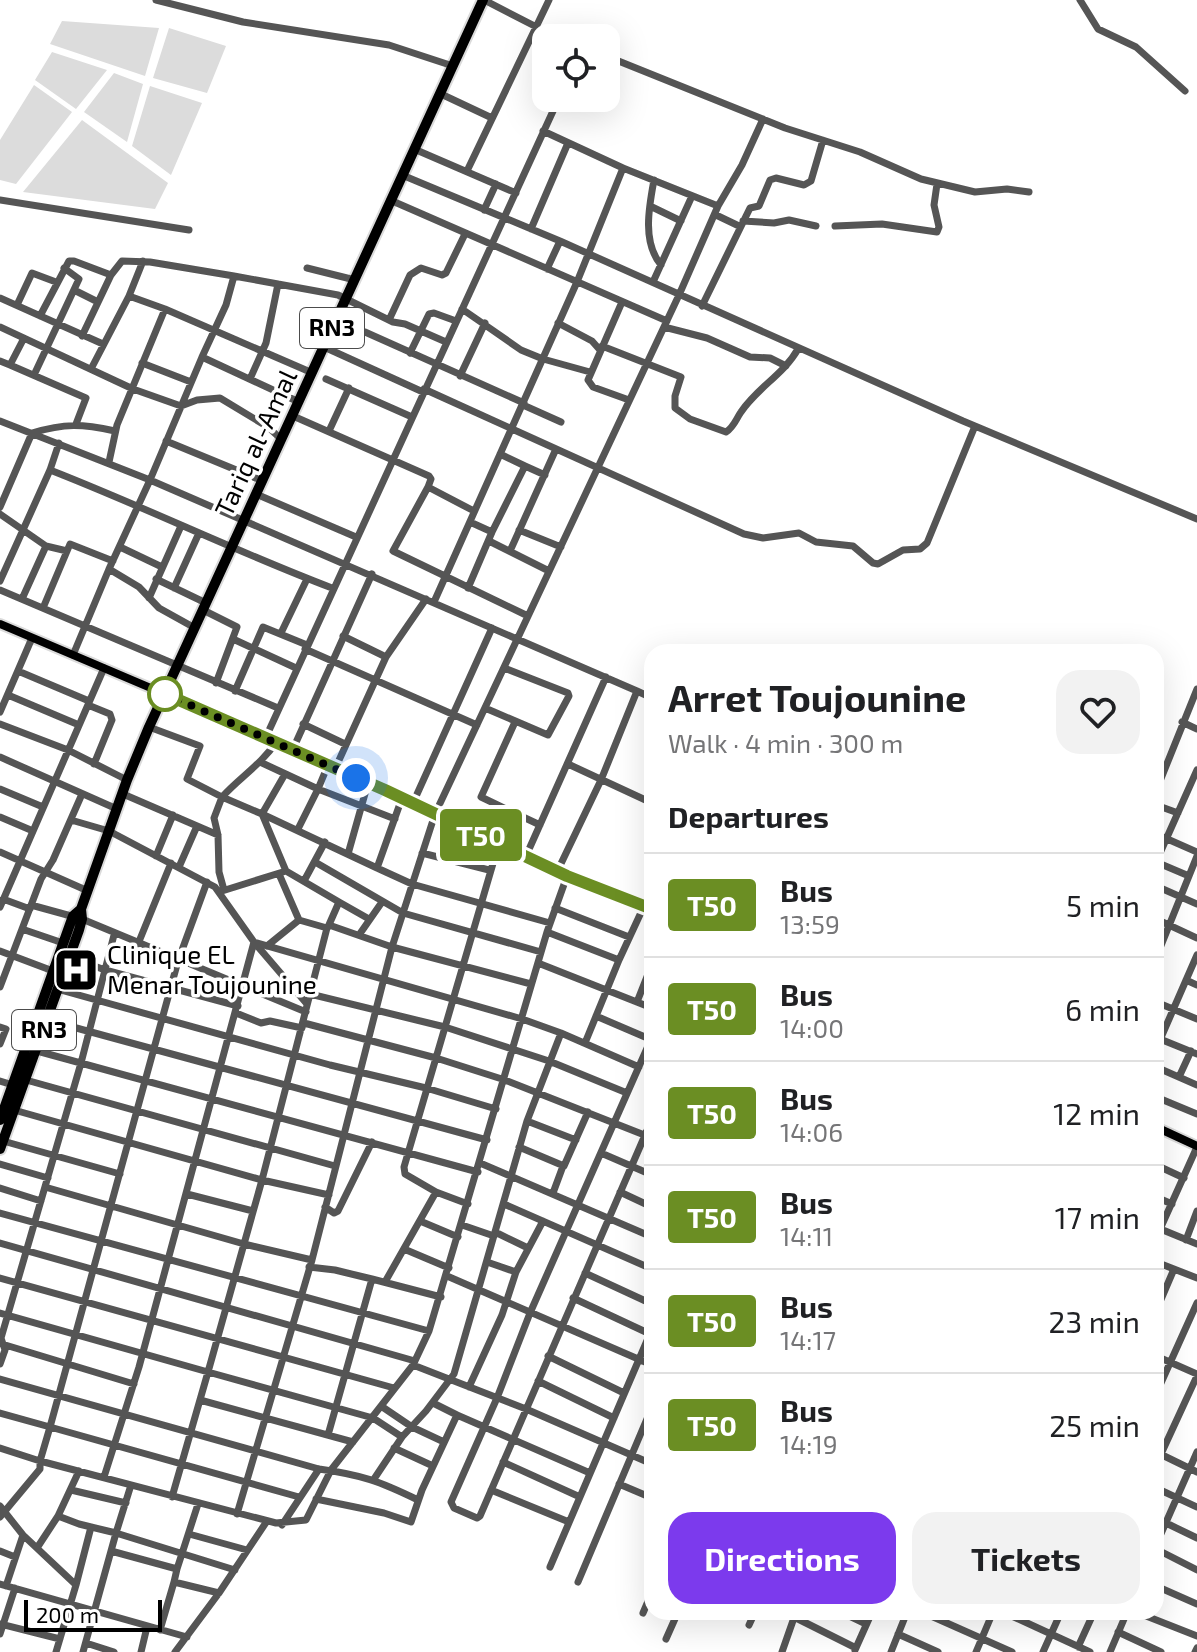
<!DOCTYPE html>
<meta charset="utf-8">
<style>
body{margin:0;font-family:"Exo 2",sans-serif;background:#f2f2f2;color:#202124;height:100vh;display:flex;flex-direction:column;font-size:30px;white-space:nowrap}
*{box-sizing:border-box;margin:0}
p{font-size:26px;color:#757577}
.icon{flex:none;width:44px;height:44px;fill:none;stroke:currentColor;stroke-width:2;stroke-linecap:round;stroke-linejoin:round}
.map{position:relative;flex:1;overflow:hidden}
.side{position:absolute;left:644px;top:644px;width:520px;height:976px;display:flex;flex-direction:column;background:#fff;border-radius:24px;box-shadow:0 8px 32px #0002}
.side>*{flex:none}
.badge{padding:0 16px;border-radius:6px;font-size:28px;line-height:52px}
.tools{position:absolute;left:532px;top:24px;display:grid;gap:16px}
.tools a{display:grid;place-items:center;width:88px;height:88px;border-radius:16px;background:#fff;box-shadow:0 8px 32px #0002;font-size:40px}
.scale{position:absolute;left:24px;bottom:20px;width:138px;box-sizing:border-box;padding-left:8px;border:4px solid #000;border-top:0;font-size:22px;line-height:28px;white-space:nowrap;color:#000;-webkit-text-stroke:6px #fff;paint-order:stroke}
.you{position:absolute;width:40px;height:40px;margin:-20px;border:6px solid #fff;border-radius:50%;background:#1a73e8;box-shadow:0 0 0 12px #1a73e833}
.map>.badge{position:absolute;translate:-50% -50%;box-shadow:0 0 0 4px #fff}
h2{padding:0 24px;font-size:30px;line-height:72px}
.round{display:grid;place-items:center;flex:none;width:84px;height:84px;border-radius:24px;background:#f2f2f2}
.overview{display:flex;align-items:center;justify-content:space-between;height:136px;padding:0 24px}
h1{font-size:38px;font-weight:700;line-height:60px}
.button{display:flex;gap:16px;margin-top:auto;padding:16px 24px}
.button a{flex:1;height:92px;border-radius:24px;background:#7c3aed;color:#fff;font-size:32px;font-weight:700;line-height:92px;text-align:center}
.button a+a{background:#f2f2f2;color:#202124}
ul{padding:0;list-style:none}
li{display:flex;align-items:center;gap:24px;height:104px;padding:0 24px;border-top:2px solid #e0e0e0}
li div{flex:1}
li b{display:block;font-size:30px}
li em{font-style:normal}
li .badge{min-width:88px;font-weight:700;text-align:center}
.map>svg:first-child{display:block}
.green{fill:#dcdcdc}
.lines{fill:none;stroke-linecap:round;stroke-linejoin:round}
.major-casing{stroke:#dbdbdb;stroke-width:12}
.highway-casing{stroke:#dbdbdb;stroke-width:14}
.minor{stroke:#555;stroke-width:7}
.major{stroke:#000;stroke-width:8}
.highway{stroke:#000;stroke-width:10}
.line-casing{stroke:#fff;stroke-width:18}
.line{stroke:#6b8e23;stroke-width:12}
.walk{stroke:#000;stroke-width:8;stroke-dasharray:0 14.4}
.stop-dot{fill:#fff;stroke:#6b8e23;stroke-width:4}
.labels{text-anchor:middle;stroke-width:7;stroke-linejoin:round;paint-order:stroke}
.shield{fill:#fff;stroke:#4c4c4c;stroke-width:2}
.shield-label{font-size:24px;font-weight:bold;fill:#000}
.street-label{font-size:26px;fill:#000;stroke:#fff}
.poi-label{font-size:26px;fill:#000;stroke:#fff;text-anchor:start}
</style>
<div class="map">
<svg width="1197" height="1652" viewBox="0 0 1197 1652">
<rect width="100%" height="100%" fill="#fff"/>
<path class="green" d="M62,21L159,28L145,76L50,44Z
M169,28L226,46L207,93L153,78Z
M52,52L107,70L76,109L35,80Z
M114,73L143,84L127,142L84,112Z
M34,85L72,112L16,184L0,180V140Z
M150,86L202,103L171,175L132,146Z
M82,120L168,183L155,209L23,192Z"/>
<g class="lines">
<g class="major-casing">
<path id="major" d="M0,624L266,737L567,876L652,909
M1156,1127L1197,1146"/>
</g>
<g class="highway-casing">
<path id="highway" d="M0,1120L73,916L81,909
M0,1149L79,930L82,919L81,909L127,780L149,727L483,0"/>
</g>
<path class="minor" d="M156,0L243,22L389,45L453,66
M484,0L558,38
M1080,0L1098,29L1136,47L1185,91
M606,56L785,128L860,152L921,179L975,192L1007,189L1029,192
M441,94L492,118
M414,149L516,193
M467,171L549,0
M402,175L560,241L963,421L1197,519
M654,180C649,207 642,242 661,265
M0,200L189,230
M390,200L667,321
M650,206L681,221
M718,206L742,165L763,119
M484,210L496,184
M716,215L739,226
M743,221L774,223L789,220L816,226
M835,226L882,224L937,232L939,227L934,205L937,184
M531,229L568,143
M307,268L355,280
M547,269L560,241
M653,282L692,196
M74,290L98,302
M129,296L143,261
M0,298L103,344
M622,302L588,380L593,387L629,400
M17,305L32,273L56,282
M702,306L750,208L759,206L770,180L776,178L804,185L811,181L823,140
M462,309L521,350L543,359L590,372
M40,316L69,261H74L111,275
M389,320L410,275L421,268L442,275L446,273L465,234
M558,323L592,341L600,350
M0,327L133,389L181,406L197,400L220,398L268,427L281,439
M333,327L365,332L524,403
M664,327L707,338L750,357L770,358L786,366
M82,336L111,275L122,261L150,262L234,276
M602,346L681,377L675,396V408L690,419L726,432C734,427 736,419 741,412C757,388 784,374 798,349
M324,347L423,392
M410,353L429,314L434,313L456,321
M202,357L226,305L234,276L338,295L393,322L405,324L446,342
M0,361L10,365L24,338
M142,363L191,382
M10,365L86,398L76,424
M91,369L129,296L165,309L308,371
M34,375L79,279L64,268
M460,376L485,323
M250,379L266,343L278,284
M326,379L412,417
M424,389L744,534L763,538L799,533L816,542L853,546L873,563L878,564L903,550L920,549L927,543L975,426
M523,405L561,422
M293,416L429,476L431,479L428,487L393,551L528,616
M0,421L150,480L202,357L299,402
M329,431L349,388
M166,441L263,481
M500,454L525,466
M109,462L117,425L165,309
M50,470C145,507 237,552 332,588
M428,487L474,511
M256,494L356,537
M0,507L32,433C65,423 82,424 115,431
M0,514L46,546L67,551
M470,522L492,532
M519,530L561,547
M489,541L549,571
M120,547L162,567
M510,551L556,449
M109,569L139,587L159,608L195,628
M156,579L206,603
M0,581L50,470L59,443
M174,588L199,533
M468,588L492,532L525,466L545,475
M0,590L278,708
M149,598L181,526
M22,599L46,546
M434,602L577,282L623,168L543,131
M43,608L70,544L113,561
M203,610L237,627L216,683
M281,633L307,579
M343,636L386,657
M233,639L296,668
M305,649L477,725
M73,655L109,569L150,480L637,691L601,780L557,872
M18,671L89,701
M235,691L263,627L307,645
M637,691L652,698
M8,695L79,725
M88,705L110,714L112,720L94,764
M485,708L548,735L569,696L568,693L504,668
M0,712L32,638
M515,722L481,797L540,825
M1182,722L1197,729
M0,724L68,750L127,780
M303,724L345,744
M149,727L200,746L187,779L222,797L214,818L218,835L219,872L224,890
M266,737L559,98
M276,742C262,764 240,777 222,797L262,814L286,871
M293,749L372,574
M0,757L117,809
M260,762L318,789L298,829
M568,764L652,803
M328,765L318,789L395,819
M335,769L386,657L426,599
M285,774L262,814L377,868
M0,789L43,807
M1156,791L1197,689
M123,794L218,835
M402,798L377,868L412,884L550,923
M413,803L492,628
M1156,805L1178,813
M0,817L33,831
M71,820L109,831L215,887L254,942L307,1004
M1156,834L1197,852
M0,852L88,891
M422,853L489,870
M348,854L368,783
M156,856L173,815
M526,856L606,677
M315,862L403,913L541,952
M1156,862L1197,770
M1156,862L1189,876
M179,867L197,826
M304,881L325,842
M207,882L178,961L50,1427L299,1497
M1156,886L1197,904
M222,891L286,871L339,902L328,927
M3,899L30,909
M339,902L369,919
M31,905L82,919L306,1012
M0,907L104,668
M555,908L629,937
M1156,919L1197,938
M299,920L327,928L262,1180L329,1195
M22,929L63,943
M547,932L619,960L644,906
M359,935L382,902
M254,942L522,1019L561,1033L639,1067
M138,944L171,863
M267,946L299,920L279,874
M0,951L53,971
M70,957L105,970L238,1006
M1156,958L1197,856
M538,963L652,1008
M1186,980L1197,985
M531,984L392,947L435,814L679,295L718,206L623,168
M0,987L41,879L53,860L82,794
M57,989L330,1065L426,1088L496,1109
M310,994L445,1027L549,1061L627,1093
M637,1002L652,964
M1156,1002L1197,1019
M236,1013L261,1023L270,1021L302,1028
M596,1016L652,1040
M47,1020L487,1140
M304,1023L436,1058L505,1080L652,1138
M0,1027L6,1029L0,1044
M652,1037L530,1313L497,1398L451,1502L454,1508L477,1518L480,1516L652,1119
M1160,1039L1197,1054
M585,1043L619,960
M1156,1049L1197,955
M37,1051L478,1172
M1156,1067L1197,1085
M1179,1077L1191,1051
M26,1080L335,1166
M0,1081L13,1085
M1156,1097L1197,1114
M14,1110L262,1180L244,1244L45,1187
M527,1121L576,1140
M3,1141L120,1174
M519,1147L564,1166L588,1112
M601,1153L652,1175
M480,1163L652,1237
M0,1164L48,1178
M1156,1165L1184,1178
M0,1188L41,1201
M436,1192L405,1174L404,1167L499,843
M620,1192L652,1207
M553,1193L563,1166
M187,1194L253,1211
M1156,1197L1172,1204
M504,1204L652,1269
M325,1207L334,1213L338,1211L372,1142
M0,1213L429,1331
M420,1221L458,1237
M462,1225L494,1236
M1158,1228L1197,1244
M495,1232L528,1248
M1156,1238L1197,1147
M1186,1240L1197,1211
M0,1243L415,1361
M404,1249L449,1268
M487,1262L516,1272
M1156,1262L1197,1278
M309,1267L335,1270L372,1279
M585,1273L652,1304
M447,1276L652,1365
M0,1278L394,1388
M385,1282L436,1192L468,1204
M573,1298L650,1334
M1156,1311L1174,1269
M0,1313L208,1372L244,1244L312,1260
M2,1344L134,1384
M548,1356L624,1393
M1156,1356L1197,1374
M0,1364L5,1350L1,1338L81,1063L114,935
M413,1365L526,1409L652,1464
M0,1379L319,1469C362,1475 379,1481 418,1500
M538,1381L614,1418
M469,1387L502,1315L516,1272L543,1221
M1156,1394L1197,1303
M200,1400L353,1442
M433,1403L457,1415
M381,1406L412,1427L444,1442
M0,1413L50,1427L40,1461V1469L0,1517
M328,1435L372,1279L441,1297
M0,1448L40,1461L276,1523L306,1520L331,1470L413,1365L429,1331L547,932L567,876
M394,1448L433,1466
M1156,1452L1197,1472
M1161,1454L1197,1376
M503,1462L580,1497
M104,1477L139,1367L254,942
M374,1479L402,1437L426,1411L454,1374L527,1121L561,1033
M619,1484L652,1498
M131,1485L116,1533L235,1570
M1156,1488L1197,1507
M71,1490L126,1503
M491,1490L569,1522
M172,1497L208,1372L373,1418L402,1437
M316,1499L384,1513L411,1522L422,1490L457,1415L590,1473
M0,1506L23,1535L76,1585L56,1652
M237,1514L312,1260L392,947L329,925
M58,1516L79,1524L116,1533L83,1652
M1166,1523L1197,1538
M282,1525L319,1469
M189,1534L247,1550
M1156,1545L1197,1452
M37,1548L58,1516L79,1471
M1156,1549L1197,1570
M0,1551L15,1557
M111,1551L177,1569L198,1504
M550,1567L652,1329
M177,1569L174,1582L219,1593
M578,1582L652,1407
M0,1584L187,1637
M76,1585L91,1527
M6,1586L23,1535
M1156,1586L1197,1604
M841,1612L866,1624
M922,1612L1012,1652
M1003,1612L1090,1652
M1136,1612L1197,1636
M643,1613L652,1592
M794,1617L856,1648
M0,1624L60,1639
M749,1625L755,1612
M160,1630L174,1582
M1118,1632L1161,1652
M0,1634L15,1588
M898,1634L938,1652
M666,1639L678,1612
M86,1643L114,1652
M1078,1647L1094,1612
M855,1650L872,1612
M141,1652L147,1627
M175,1652L219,1593L267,1521
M782,1652L796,1612
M891,1652L907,1612
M976,1652L993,1612
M1043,1652L1061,1612
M1110,1652L1127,1612
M1195,1652L1197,1648"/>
<use href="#major" class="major"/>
<use href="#highway" class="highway"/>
</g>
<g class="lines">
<g class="line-casing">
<path id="line" d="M165,694L385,790L567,876L652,909"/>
</g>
<use href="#line" class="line"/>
<path class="walk" d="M165,694L356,778"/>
</g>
<defs>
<g id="hospital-square" transform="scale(2.3)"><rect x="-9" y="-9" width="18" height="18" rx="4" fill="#000" stroke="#fff"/><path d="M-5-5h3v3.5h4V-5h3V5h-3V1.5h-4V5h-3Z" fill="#fff"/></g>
</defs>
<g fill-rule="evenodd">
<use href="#hospital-square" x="76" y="970"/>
</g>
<circle class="stop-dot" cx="165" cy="694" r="16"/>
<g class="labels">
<g class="shield">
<rect x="300" y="308" width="64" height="40" rx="6"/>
<rect x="12" y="1010" width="64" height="40" rx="6"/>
</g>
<g class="shield-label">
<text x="332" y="336">RN3</text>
<text x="44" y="1038">RN3</text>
</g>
<g class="street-label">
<text transform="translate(256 443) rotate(-65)" y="9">Tariq al-Amal</text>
</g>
<g class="poi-label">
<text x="107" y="964">Clinique EL<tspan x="107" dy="30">Menar Toujounine</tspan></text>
</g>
</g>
</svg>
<div class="tools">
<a><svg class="icon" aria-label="locate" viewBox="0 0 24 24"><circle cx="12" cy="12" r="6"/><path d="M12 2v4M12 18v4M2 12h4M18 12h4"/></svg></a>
</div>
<div class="scale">200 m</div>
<div class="you" style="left:356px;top:778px"></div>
<b class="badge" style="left:481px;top:835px;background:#6b8e23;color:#fff">T50</b>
<section class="side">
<div class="overview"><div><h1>Arret Toujounine</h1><p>Walk · 4 min · 300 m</p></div><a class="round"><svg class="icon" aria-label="heart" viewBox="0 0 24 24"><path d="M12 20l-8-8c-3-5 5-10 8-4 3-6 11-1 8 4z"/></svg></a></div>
<h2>Departures</h2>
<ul>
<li><span class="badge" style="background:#6b8e23;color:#fff">T50</span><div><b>Bus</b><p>13:59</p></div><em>5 min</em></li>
<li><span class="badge" style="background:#6b8e23;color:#fff">T50</span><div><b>Bus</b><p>14:00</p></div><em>6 min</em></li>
<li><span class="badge" style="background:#6b8e23;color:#fff">T50</span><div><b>Bus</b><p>14:06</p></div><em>12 min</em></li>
<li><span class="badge" style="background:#6b8e23;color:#fff">T50</span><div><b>Bus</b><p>14:11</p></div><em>17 min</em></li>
<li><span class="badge" style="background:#6b8e23;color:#fff">T50</span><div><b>Bus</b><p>14:17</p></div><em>23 min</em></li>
<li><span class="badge" style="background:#6b8e23;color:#fff">T50</span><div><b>Bus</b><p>14:19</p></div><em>25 min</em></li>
</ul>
<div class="button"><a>Directions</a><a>Tickets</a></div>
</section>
</div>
